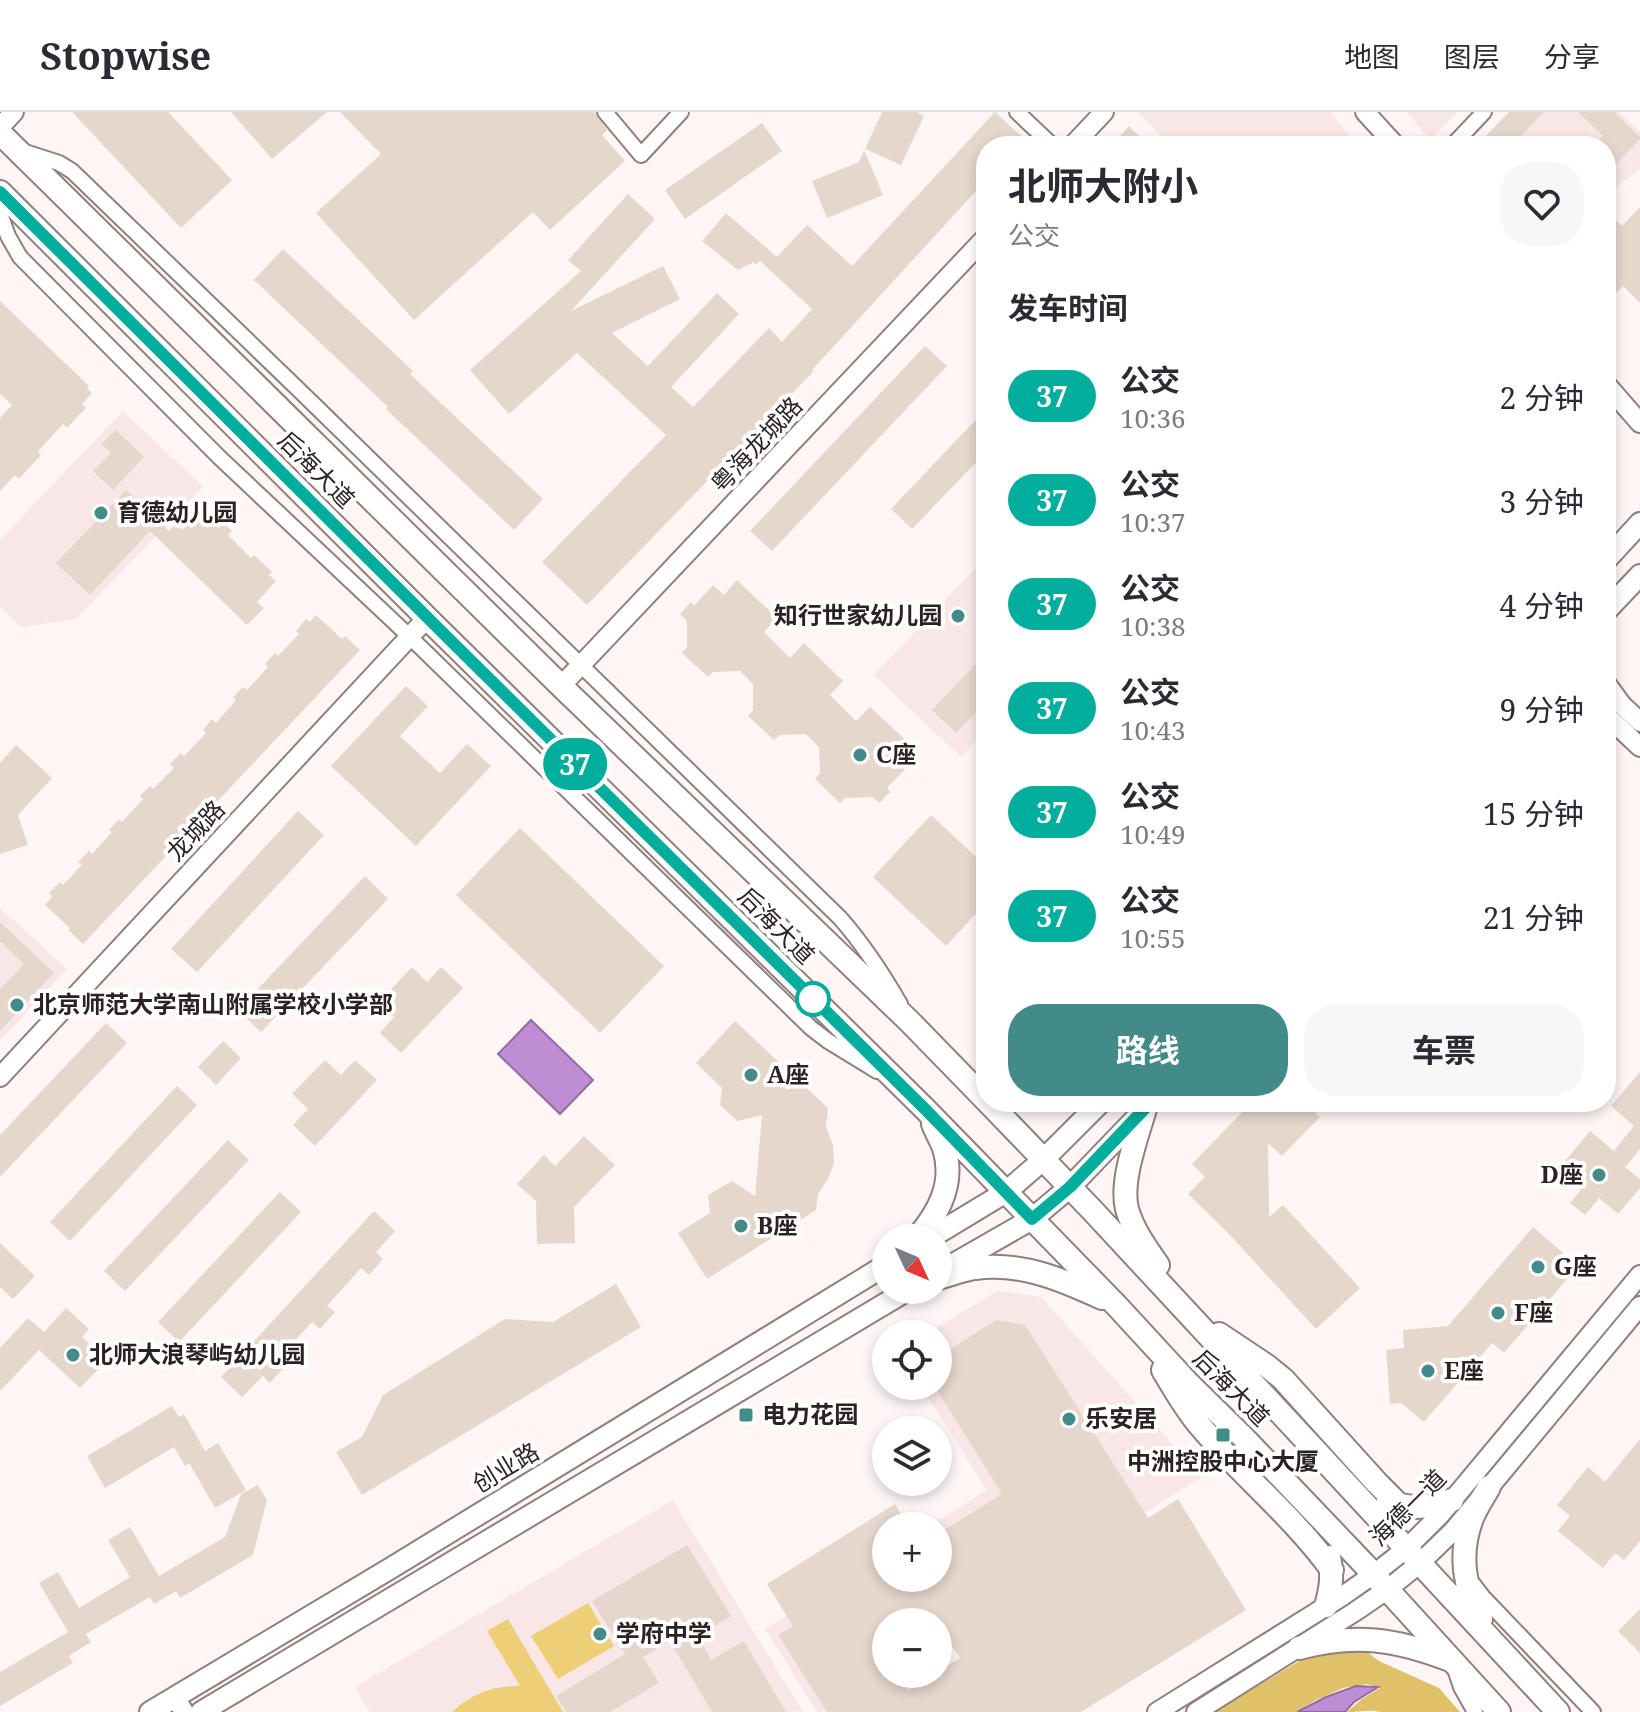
<!DOCTYPE html>
<html lang="zh">
<meta charset="utf-8">
<style>
body{margin:0;font-family:"Noto Serif","Noto Sans SC",serif;background:#f7f7f7;color:#2b2b33;height:100vh;display:flex;flex-direction:column;font-size:30px;white-space:nowrap}
*{box-sizing:border-box;margin:0}
p{font-size:26px;color:#7c7c81}
.icon{flex:none;width:44px;height:44px;fill:none;stroke:currentColor;stroke-width:2;stroke-linecap:round;stroke-linejoin:round}
.map{position:relative;flex:1;overflow:hidden}
.side{position:absolute;left:976px;top:24px;width:640px;height:976px;display:flex;flex-direction:column;background:#fff;border-radius:32px;box-shadow:0 4px 12px #0003}
.side>*{flex:none}
.badge{padding:0 16px;border-radius:26px;font-size:28px;line-height:52px}
.needle{width:52px;rotate:134deg}
.controls{position:absolute;left:872px;top:1112px;display:grid;gap:16px}
.controls a{display:grid;place-items:center;width:80px;height:80px;border-radius:50%;background:#fff;box-shadow:0 4px 12px #0003;font-size:40px}
.map>.badge{position:absolute;translate:-50% -50%;box-shadow:0 0 0 4px #fff}
h2{padding:0 32px;font-size:30px;line-height:72px}
.round{display:grid;place-items:center;flex:none;width:84px;height:84px;border-radius:32px;background:#f7f7f7}
.head{display:flex;align-items:center;justify-content:space-between;height:136px;padding:0 32px}
h1{font-size:38px;font-weight:700;line-height:60px}
.action{display:flex;gap:16px;margin-top:auto;padding:16px 32px}
.action a{flex:1;height:92px;border-radius:32px;background:#438b89;color:#fff;font-size:32px;font-weight:700;line-height:92px;text-align:center}
.action a+a{background:#f7f7f7;color:#2b2b33}
ul{padding:0;list-style:none}
li{display:flex;align-items:center;gap:24px;height:104px;padding:0 32px}
li div{flex:1}
li b{display:block;font-size:30px}
li em{font-style:normal}
li .badge{min-width:88px;font-weight:700;text-align:center}
header{display:flex;align-items:center;gap:48px;box-sizing:border-box;height:112px;padding:0 40px;background:#fff;border-bottom:2px solid #e1e1e2}
header strong{font-size:38px}
nav{display:flex;gap:44px;margin-inline-start:auto;font-size:28px}
.map>svg:first-child{display:block}
.built{fill:#f8e7e6}
.green{fill:#edcf78}
.forest{fill:#dfc168}
.water{fill:#bf8dd4;stroke:#926d9f;stroke-width:2}
.building{fill:#e6d7cd;fill-rule:evenodd}
.lines{fill:none;stroke-linecap:round;stroke-linejoin:round}
.minor-casing{stroke:#907f7d;stroke-width:18}
.tertiary-casing{stroke:#907f7d;stroke-width:22}
.secondary-casing{stroke:#907f7d;stroke-width:24}
.primary-casing{stroke:#907f7d;stroke-width:26}
.minor{stroke:#fff;stroke-width:14}
.tertiary{stroke:#fff;stroke-width:18}
.secondary{stroke:#fff;stroke-width:20}
.primary{stroke:#fff;stroke-width:22}
.line-casing{stroke:#fff;stroke-width:18}
.line{stroke:#01ad9c;stroke-width:12}
.poi-dot{fill:#438b89;stroke:#fff;stroke-width:3}
.stop-dot{fill:#fff;stroke:#01ad9c;stroke-width:4}
.labels{text-anchor:middle;stroke-width:8;stroke-linejoin:round;paint-order:stroke}
.street-label{font-size:24px;fill:#2a2322;stroke:#fff}
.poi-label{font-size:24px;font-weight:bold;fill:#2a2322;stroke:#fff;text-anchor:start}
</style>
<header>
<strong>Stopwise</strong>
<nav><a>地图</a><a>图层</a><a>分享</a></nav>
</header>
<div class="map">
<svg width="1640" height="1600" viewBox="0 0 1640 1600">
<rect width="100%" height="100%" fill="#fdf6f5"/>
<path class="built" d="M1137,0H1331L1358,34H1172Z
M1407,0H1457L1430,28Z
M1509,0H1619L1640,20V56L1606,83V34H1476Z
M123,299L203,375L76,507L21,515L0,494V428Z
M986,445V618L961,645L874,563Z
M0,796L67,857L0,929Z
M997,1179L1041,1185L1202,1365L938,1531V1510H886V1562H930L954,1600H817L765,1517L886,1441V1466H938V1414H930L987,1378L921,1274H938V1222H926Z
M673,1388L803,1600H370L355,1575Z"/>
<path class="green" d="M588,1491L614,1534L558,1567L531,1524Z
M508,1507L563,1600H452C473,1581 492,1574 520,1574L487,1519Z"/>
<path class="forest" d="M1354,1530L1379,1549L1439,1576L1460,1600H1380C1370,1597 1358,1600 1347,1600L1362,1587L1380,1576L1367,1572L1343,1576L1316,1588L1295,1600H1214L1316,1539Z"/>
<path class="water" d="M531,908L593,968L560,1002L498,942Z
M1356,1574L1378,1575L1354,1590L1345,1600H1297L1326,1585Z"/>
<path class="building" d="M72,0H168L232,68L181,116Z
M231,0H327L272,47Z
M340,0H594L607,18L602,23L625,49L550,118L533,100L414,208L316,101L381,42Z
M882,0H917L924,4L901,53L865,37Z
M995,0L1032,34H986V68L812,258L813,260L587,493L542,450L666,323L577,241L509,302L470,258L581,159L568,148L628,82L655,107L571,199L663,154L680,187L612,221L648,254L717,181L739,202L671,275L693,295L769,216L782,230L812,197L760,149L756,153L754,150L738,158L702,129L726,101L777,145L807,113L852,154Z
M1509,0H1544L1520,25L1527,34H1476Z
M1578,0H1614L1640,25V27L1606,63V34H1593L1603,24Z
M762,11L782,39L685,107L665,78Z
M1129,14L1149,34H1111Z
M864,38L883,83L827,106L812,69L859,50Z
M1640,95V191L1623,174L1606,192V99L1622,114Z
M283,137L413,259L410,262L543,387L514,418L386,297L388,295L254,168Z
M0,189L89,274L87,276L92,281L82,292L86,296L79,303L67,316L63,312L38,339L41,343L19,367L15,363L0,379V306L12,293L0,282Z
M925,234L947,254L772,439L750,419Z
M986,297V340L912,417L891,397Z
M116,318L144,345L113,378L93,359L111,341L101,332Z
M126,378L169,419L176,412L182,418L201,397L209,405L213,401L232,419L228,423L251,446L254,443L272,460L269,463L276,469L257,490L264,496L247,513L150,419L90,483L56,451Z
M737,468L777,506L764,520L790,546L804,531L843,569L830,583L856,609L870,595L910,632L896,647L906,656L887,676L890,680L879,691L872,685L845,686L840,691L815,667L820,661L819,635L806,622L779,623L774,628L748,604L753,598V572L740,559L713,560L708,565L682,541L687,535V509L680,502L691,490L694,494L713,473L724,483Z
M316,503L342,527L345,524L360,538L83,832L68,818L70,816L45,793L52,785L49,781L60,770L63,773L82,753L78,750L89,739L92,742L112,720L109,718L119,707L122,710L143,687L140,684L150,674L153,677L174,656L170,652L181,641L184,644L206,621L203,618L212,607L216,611L236,588L233,585L243,575L247,578L268,555L265,552L275,541L278,544L299,522L296,519L306,507L310,510Z
M986,541V590L956,621L932,598Z
M406,574L428,594L400,624L440,661L467,632L491,654L416,734L331,654Z
M16,633L52,666L18,703L28,733L0,742V651Z
M298,699L324,723L197,860L171,837Z
M931,703L986,754V791L946,834L873,765Z
M520,716L664,854L600,921L456,783Z
M365,764L388,787L261,920L238,898Z
M0,810L54,861L0,919V877L24,852L0,829Z
M412,855L427,870L441,855L463,876L401,941L380,921L394,905L379,890Z
M735,909L828,996L826,1015L833,1033L834,1051L828,1067L818,1082L816,1098L707,1167L678,1121L710,1101L708,1083L732,1069L755,1084L762,1003L737,1009L720,993L722,976L696,951Z
M106,911L127,931L0,1065V1023Z
M223,929L241,946L216,973L198,955Z
M325,948L341,963L355,948L377,968L315,1034L293,1013L308,997L292,982Z
M1640,960V1037L1625,1055L1640,1067V1076L1618,1102L1599,1086L1585,1103L1570,1091L1581,1078L1557,1059L1590,1019L1614,1039L1624,1026L1634,1014L1611,994Z
M177,974L197,993L70,1129L50,1110Z
M1252,990H1284L1294,1000L1305,990L1320,1005L1282,1044L1268,1031L1269,1105L1283,1093L1360,1176L1316,1217L1230,1123L1188,1082L1205,1065L1192,1052Z
M584,1024L615,1053L574,1095L575,1131L537,1132L536,1089L517,1072L544,1043L555,1054Z
M228,1028L249,1048L125,1179L104,1159Z
M280,1080L301,1100L179,1230L158,1210Z
M374,1099L395,1119L376,1140L383,1147L369,1163L361,1156L327,1194L335,1200L320,1217L312,1210L277,1248L284,1255L270,1271L263,1264L242,1285L221,1265Z
M1533,1115L1578,1154L1504,1241L1492,1231L1424,1310L1401,1291L1390,1292L1386,1238L1404,1236L1403,1218L1448,1214Z
M0,1131L35,1164L13,1187L0,1175Z
M616,1172L641,1215L362,1383L336,1340L362,1325L383,1283L505,1207L553,1210Z
M66,1196L89,1217L82,1225L107,1248L80,1276L39,1238L0,1279V1236L28,1206L44,1220Z
M996,1208L1025,1213L1148,1406L1178,1387L1246,1498L1081,1600H827L778,1523L793,1514L767,1472L895,1392L908,1414H886V1466H938V1422L1002,1382L938,1280V1245ZM886,1510H938V1514L960,1546L938,1559V1562H934L908,1579L897,1562H886Z
M172,1294L179,1305L184,1302L205,1339L218,1331L246,1378L215,1396L189,1351L185,1354L174,1335L105,1376L87,1344Z
M1640,1327V1429L1624,1448L1615,1441L1603,1456L1558,1419L1570,1404L1557,1393L1588,1355L1605,1370Z
M258,1373L267,1388L253,1443L180,1486L176,1479L154,1492L150,1485L86,1522L91,1530L69,1544L73,1551L0,1594V1560L68,1520L39,1471L58,1460L79,1496L130,1465L108,1428L130,1415L159,1464L225,1425L241,1382Z
M687,1433L731,1504L698,1524L711,1548L744,1529L786,1600H712L670,1529L643,1545L659,1571L610,1600H566L556,1584L625,1542L592,1489Z
M1640,1497V1541L1618,1519Z"/>
<g class="lines">
<g class="minor-casing">
<path id="minor" d="M605,0L641,43L681,0
M1017,0L1053,34
M1452,34L1484,0
M25,40L59,51L72,59L301,280L840,806C864,833 882,861 900,892
M0,102L8,124L20,145L220,346L409,524L811,916L828,929L877,959
M1473,1472L1483,1485L1593,1600
M1455,1557L1461,1575L1475,1600"/>
</g>
<g class="tertiary-casing">
<path id="tertiary" d="M1365,0L1396,34
M0,15L14,0
M1072,34L1104,0
M1606,272L1640,311
M1606,571L1622,593L1640,610
M561,574L986,125
M1606,603L1640,635
M0,965L427,506
M175,1585L184,1600
M1157,1600L1344,1483L1374,1462L1406,1437L1440,1403L1640,1163
M1196,1600L1356,1499L1388,1477L1420,1451L1453,1419L1640,1194"/>
</g>
<g class="secondary-casing">
<path id="secondary" d="M1606,448L1640,411
M1606,499L1640,463
M930,1126L1006,1080L1044,1047L1101,990
M938,1161L1032,1107L1070,1075L1146,996
M150,1600L391,1456L886,1153
M201,1600L908,1178"/>
</g>
<g class="primary-casing">
<path id="primary" d="M0,21L561,574L910,910L986,988
M0,80L427,506L925,997L1117,1194L1187,1270L1242,1324L1365,1453L1499,1600
M988,990L1092,1098L1558,1600
M1145,997C1137,1025 1120,1069 1127,1097C1133,1118 1146,1136 1158,1153
M917,1126C939,1101 955,1071 944,1036C941,1028 936,1020 933,1012
M938,1166C950,1163 962,1158 975,1156C1021,1150 1061,1167 1102,1186
M1219,1222L1267,1254L1283,1267L1377,1371L1400,1394
M1163,1258C1175,1278 1186,1298 1201,1315C1242,1364 1294,1405 1332,1458
M1388,1389C1411,1398 1429,1396 1452,1388
M1326,1494C1331,1477 1333,1463 1329,1445
M1481,1507C1464,1477 1459,1442 1471,1409C1475,1397 1483,1386 1489,1375
M1299,1536C1355,1521 1396,1527 1450,1548"/>
</g>
<use href="#minor" class="minor"/>
<use href="#tertiary" class="tertiary"/>
<use href="#secondary" class="secondary"/>
<use href="#primary" class="primary"/>
</g>
<g class="lines">
<g class="line-casing">
<path id="line" d="M0,80L450,528L925,997L1032,1107L1070,1075L1151,990"/>
</g>
<use href="#line" class="line"/>
</g>
<g class="poi-dot">
<circle cx="101" cy="401" r="8"/>
<circle cx="958" cy="504" r="8"/>
<circle cx="860" cy="643" r="8"/>
<circle cx="17" cy="893" r="8"/>
<circle cx="751" cy="963" r="8"/>
<circle cx="1599" cy="1063" r="8"/>
<circle cx="741" cy="1114" r="8"/>
<circle cx="1538" cy="1155" r="8"/>
<circle cx="1498" cy="1201" r="8"/>
<circle cx="73" cy="1243" r="8"/>
<circle cx="1428" cy="1259" r="8"/>
<rect x="738" y="1295" width="16" height="16" rx="4"/>
<circle cx="1069" cy="1307" r="8"/>
<rect x="1215" y="1315" width="16" height="16" rx="4"/>
<circle cx="600" cy="1522" r="8"/>
</g>
<circle class="stop-dot" cx="813" cy="887" r="16"/>
<g class="labels">
<g class="street-label">
<text transform="translate(757 333) rotate(-47)" y="8">粤海龙城路</text>
<text transform="translate(316 358) rotate(45)" y="8">后海大道</text>
<text transform="translate(196 719) rotate(-47)" y="8">龙城路</text>
<text transform="translate(776 814) rotate(45)" y="8">后海大道</text>
<text transform="translate(1231 1276) rotate(45)" y="8">后海大道</text>
<text transform="translate(506 1356) rotate(-31)" y="8">创业路</text>
<text transform="translate(1408 1396) rotate(-45)" y="8">海德一道</text>
</g>
<g class="poi-label">
<text x="117" y="409">育德幼儿园</text>
<text x="942" y="512" text-anchor="end">知行世家幼儿园</text>
<text x="876" y="651">C座</text>
<text x="33" y="901">北京师范大学南山附属学校小学部</text>
<text x="767" y="971">A座</text>
<text x="1583" y="1071" text-anchor="end">D座</text>
<text x="757" y="1122">B座</text>
<text x="1554" y="1163">G座</text>
<text x="1514" y="1209">F座</text>
<text x="89" y="1251">北师大浪琴屿幼儿园</text>
<text x="1444" y="1267">E座</text>
<text x="762" y="1311">电力花园</text>
<text x="1085" y="1315">乐安居</text>
<text x="1223" y="1358" text-anchor="middle">中洲控股中心大厦</text>
<text x="616" y="1530">学府中学</text>
</g>
</g>
</svg>
<div class="controls">
<a><svg class="needle" viewBox="-14 -14 28 28"><path d="M0-13l5 13h-10z" fill="#e53935"/><path d="M0 13l5-13h-10z" fill="#7c7c81"/></svg></a>
<a><svg class="icon" aria-label="locate" viewBox="0 0 24 24"><circle cx="12" cy="12" r="6"/><path d="M12 2v4M12 18v4M2 12h4M18 12h4"/></svg></a>
<a><svg class="icon" aria-label="layers" viewBox="0 0 24 24"><path d="M12 4l9 5-9 5-9-5zM3 14l9 5 9-5"/></svg></a>
<a>+</a>
<a>−</a>
</div>
<b class="badge" style="left:575px;top:652px;background:#01ad9c;color:#fff">37</b>
<section class="side">
<div class="head"><div><h1>北师大附小</h1><p>公交</p></div><a class="round"><svg class="icon" aria-label="heart" viewBox="0 0 24 24"><path d="M12 20l-8-8c-3-5 5-10 8-4 3-6 11-1 8 4z"/></svg></a></div>
<h2>发车时间</h2>
<ul>
<li><span class="badge" style="background:#01ad9c;color:#fff">37</span><div><b>公交</b><p>10:36</p></div><em>2 分钟</em></li>
<li><span class="badge" style="background:#01ad9c;color:#fff">37</span><div><b>公交</b><p>10:37</p></div><em>3 分钟</em></li>
<li><span class="badge" style="background:#01ad9c;color:#fff">37</span><div><b>公交</b><p>10:38</p></div><em>4 分钟</em></li>
<li><span class="badge" style="background:#01ad9c;color:#fff">37</span><div><b>公交</b><p>10:43</p></div><em>9 分钟</em></li>
<li><span class="badge" style="background:#01ad9c;color:#fff">37</span><div><b>公交</b><p>10:49</p></div><em>15 分钟</em></li>
<li><span class="badge" style="background:#01ad9c;color:#fff">37</span><div><b>公交</b><p>10:55</p></div><em>21 分钟</em></li>
</ul>
<div class="action"><a>路线</a><a>车票</a></div>
</section>
</div>
